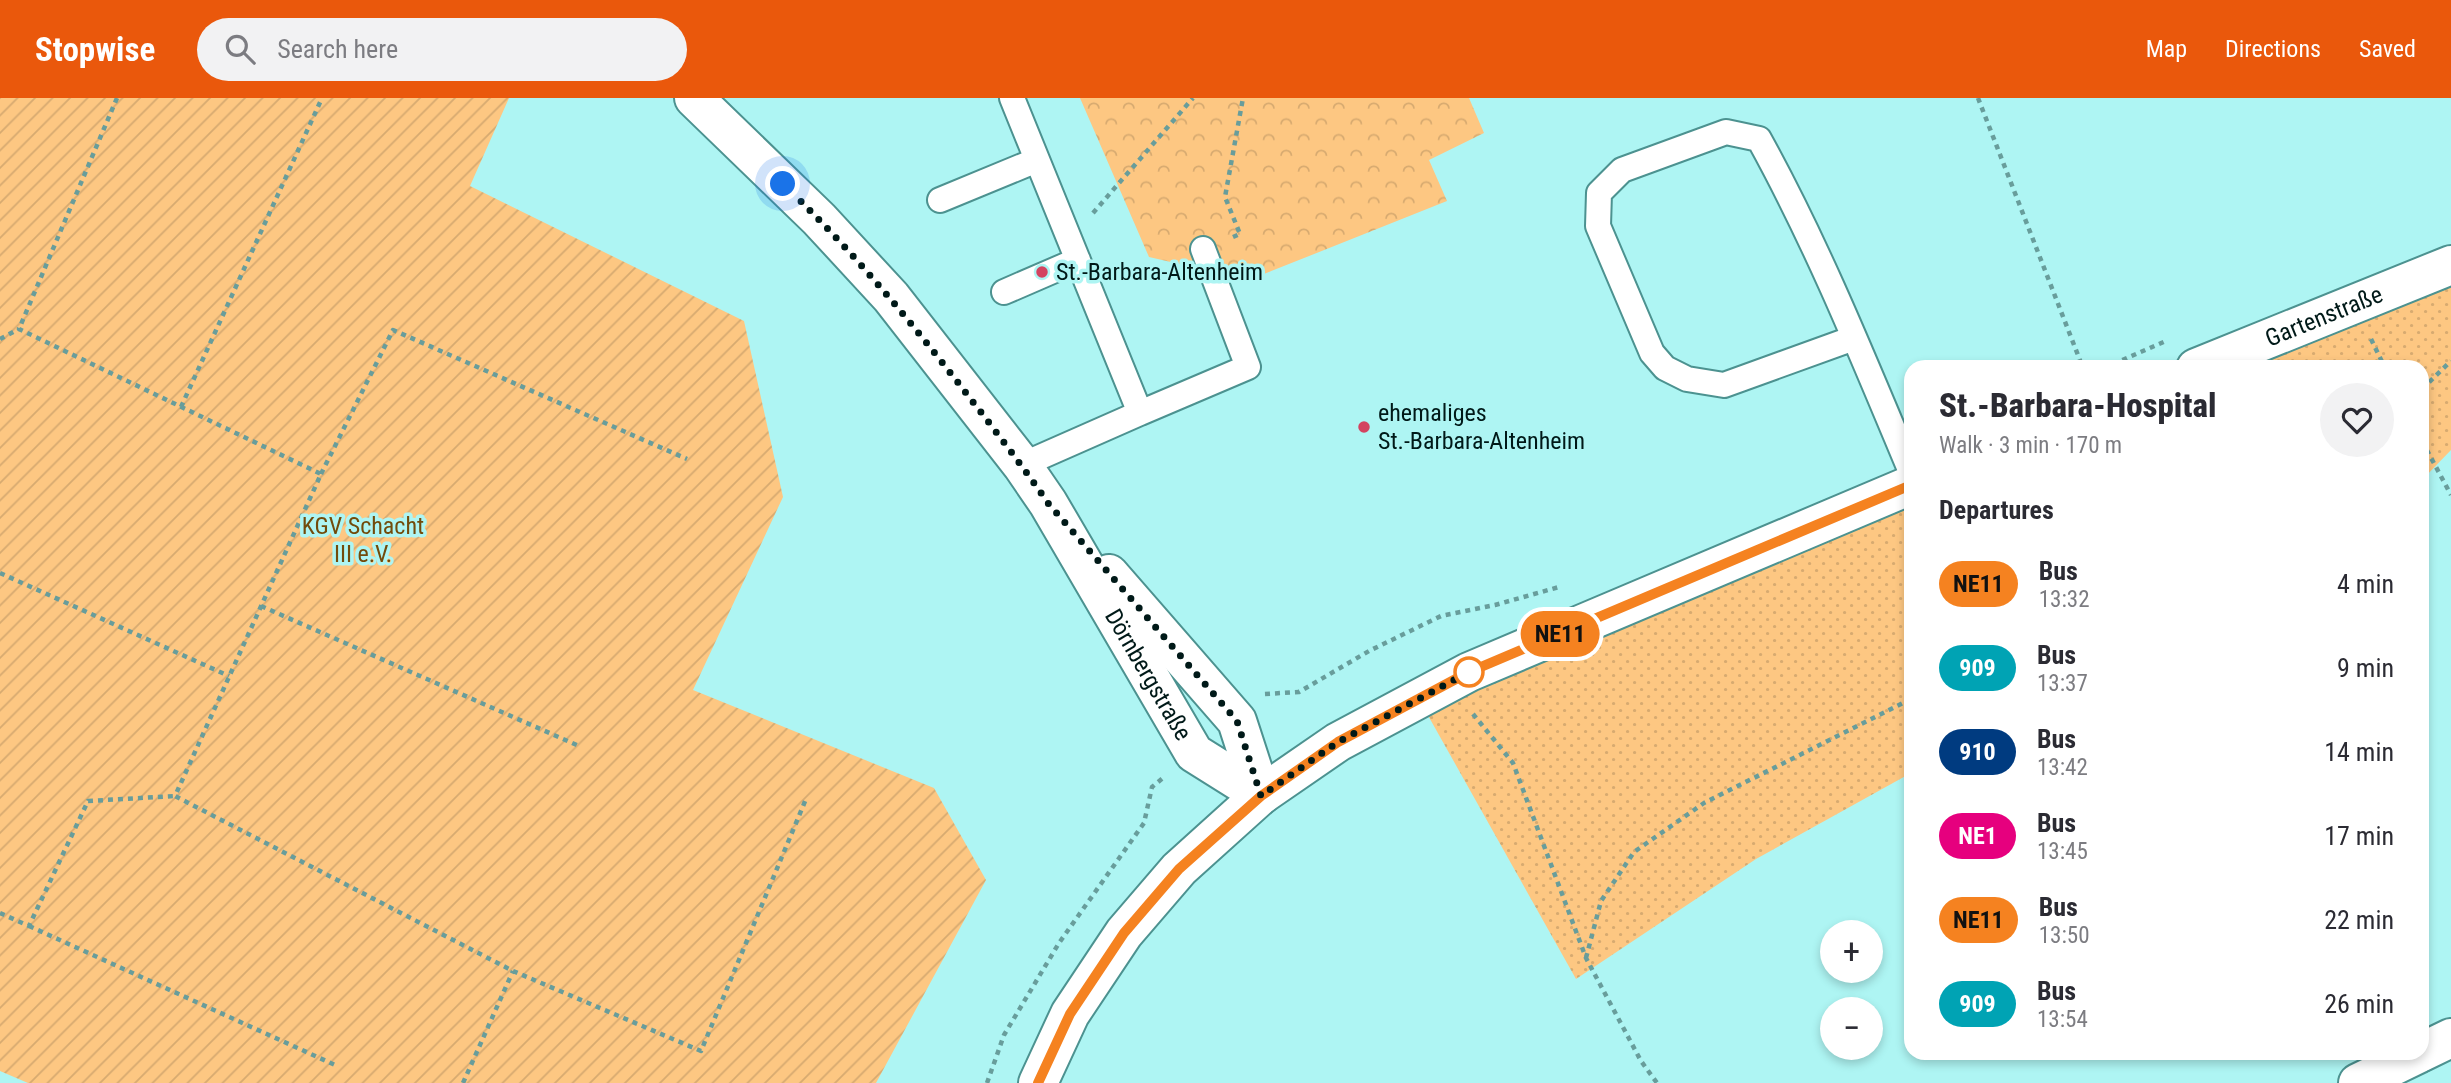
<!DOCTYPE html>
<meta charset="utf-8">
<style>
body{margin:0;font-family:"Roboto Condensed",sans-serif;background:#f2f2f3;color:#2b2b33;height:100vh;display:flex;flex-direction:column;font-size:26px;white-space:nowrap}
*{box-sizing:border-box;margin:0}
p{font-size:23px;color:#7c7c81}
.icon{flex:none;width:38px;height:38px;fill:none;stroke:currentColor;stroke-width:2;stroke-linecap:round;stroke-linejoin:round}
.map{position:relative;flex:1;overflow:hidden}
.sheet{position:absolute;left:1904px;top:262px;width:525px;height:700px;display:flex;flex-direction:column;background:#fff;border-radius:21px;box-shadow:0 4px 10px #0003}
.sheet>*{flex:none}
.badge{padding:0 14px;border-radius:23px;font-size:24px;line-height:46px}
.controls{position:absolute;left:1820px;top:822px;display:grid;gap:14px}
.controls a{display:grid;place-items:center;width:63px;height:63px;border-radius:50%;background:#fff;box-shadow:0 4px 10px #0003;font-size:35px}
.you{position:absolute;width:35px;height:35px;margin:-18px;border:5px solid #fff;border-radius:50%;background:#1a73e8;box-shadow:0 0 0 10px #1a73e833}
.map>.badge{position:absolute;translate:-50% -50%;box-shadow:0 0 0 4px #fff}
h2{padding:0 35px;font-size:26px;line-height:63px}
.round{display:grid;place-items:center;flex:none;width:74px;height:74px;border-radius:37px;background:#f2f2f3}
.summary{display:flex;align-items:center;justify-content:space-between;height:119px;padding:0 35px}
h1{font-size:33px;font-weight:800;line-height:52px}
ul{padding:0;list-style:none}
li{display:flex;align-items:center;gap:21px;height:84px;padding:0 35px}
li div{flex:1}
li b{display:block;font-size:26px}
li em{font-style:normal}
li .badge{min-width:77px;font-weight:700;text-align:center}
header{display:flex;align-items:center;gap:42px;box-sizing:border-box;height:98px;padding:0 35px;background:#ea580c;color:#fff}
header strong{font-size:33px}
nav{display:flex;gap:38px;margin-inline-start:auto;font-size:24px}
.search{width:490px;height:63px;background:#f2f2f3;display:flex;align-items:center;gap:18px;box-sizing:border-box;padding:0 24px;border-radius:38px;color:#7c7c81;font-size:26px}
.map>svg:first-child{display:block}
.grass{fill:url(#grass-dots)}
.park{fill:url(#park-crowns)}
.garden{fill:url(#garden-furrows)}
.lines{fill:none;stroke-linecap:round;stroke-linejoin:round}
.lane-casing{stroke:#4c9290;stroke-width:28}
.street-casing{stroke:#4c9290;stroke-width:42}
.secondary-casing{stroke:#4c9290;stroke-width:42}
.path{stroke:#689d9b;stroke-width:4.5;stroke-dasharray:5 5;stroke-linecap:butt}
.lane{stroke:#fff;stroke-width:24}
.street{stroke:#fff;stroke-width:38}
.secondary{stroke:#fff;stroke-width:38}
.line-casing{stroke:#fff;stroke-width:16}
.line{stroke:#f58220;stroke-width:10}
.walk{stroke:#001918;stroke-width:7;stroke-dasharray:0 12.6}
.poi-dot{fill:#d34360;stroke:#aef5f3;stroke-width:2.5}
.stop-dot{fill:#fff;stroke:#f58220;stroke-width:3.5}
.labels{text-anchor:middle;stroke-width:7;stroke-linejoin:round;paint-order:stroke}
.poi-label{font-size:24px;fill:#001918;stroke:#aef5f3;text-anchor:start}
.street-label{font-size:24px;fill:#001918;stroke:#aef5f3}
.park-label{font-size:24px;fill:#724b0b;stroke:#aef5f3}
</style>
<header>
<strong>Stopwise</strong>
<div class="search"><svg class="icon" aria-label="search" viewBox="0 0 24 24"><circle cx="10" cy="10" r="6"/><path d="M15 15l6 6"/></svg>Search here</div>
<nav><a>Map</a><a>Directions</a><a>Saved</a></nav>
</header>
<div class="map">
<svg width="2451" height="985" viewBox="0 0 2451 985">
<defs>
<pattern id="grass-dots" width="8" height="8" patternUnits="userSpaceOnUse" patternTransform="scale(1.75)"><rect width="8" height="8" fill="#fdc782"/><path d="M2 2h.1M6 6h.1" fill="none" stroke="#d7aa70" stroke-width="1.8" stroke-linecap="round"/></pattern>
<pattern id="park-crowns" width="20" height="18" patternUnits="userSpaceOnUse" patternTransform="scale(1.75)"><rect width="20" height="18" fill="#fdc782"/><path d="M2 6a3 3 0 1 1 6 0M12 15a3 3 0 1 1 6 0" fill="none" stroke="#d7aa70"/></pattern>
<pattern id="garden-furrows" width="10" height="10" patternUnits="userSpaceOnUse" patternTransform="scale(1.75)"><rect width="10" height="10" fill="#fdc782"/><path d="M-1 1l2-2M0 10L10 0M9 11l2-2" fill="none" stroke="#d7aa70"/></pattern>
</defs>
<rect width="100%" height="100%" fill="#aef5f3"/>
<path class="grass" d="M2451,173V352L2422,382V270H2212Z
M1911,394V675L1756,761L1576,881L1421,605Z"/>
<path class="park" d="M1080,0H1469L1484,35L1429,62L1447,103L1249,182L1149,159Z"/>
<path class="garden" d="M0,0H509L470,88L744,223L783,399L693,592L934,690L986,782L876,985H28L0,973Z"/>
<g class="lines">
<g class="lane-casing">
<path id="lane" d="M1012,0L1140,315L1022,367
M940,102L1037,62
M1004,194L1078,162
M1854,240L1724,287L1687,281L1665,270L1652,255L1598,128L1599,95L1622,72L1726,34L1759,41C1818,148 1864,262 1911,374
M1140,315L1248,269L1203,151"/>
</g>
<g class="street-casing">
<g id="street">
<path id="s1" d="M694,0L819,121L891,199L1022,367L1048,405L1194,655L1261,697"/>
<path d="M1109,476L1237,623L1261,697"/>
<path d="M2422,954L2451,940"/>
<path d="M2358,985L2418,956"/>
</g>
</g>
<g class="secondary-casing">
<g id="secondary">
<path id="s2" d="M2196,270L2451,167"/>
<path d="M1038,985L1070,916L1124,835L1179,771L1261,697L1338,644L1469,574L1911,387"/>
</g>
</g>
<path class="path" d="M117,0L19,231L321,376L175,698L513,873L701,953L806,701
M1978,0L2083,270
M1093,115L1193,0
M1233,139L1240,136L1225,99L1243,0
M0,241L19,231
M2371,241L2385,270
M2104,270L2166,243
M2422,291L2451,263
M181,309L322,0
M2422,343L2451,397
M321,376L393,232L687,361
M0,475L229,578
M261,508L579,648
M1265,596L1299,594L1369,553L1441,518L1495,507L1559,489
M1473,616L1513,665L1586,860L1641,963L1657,985
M0,815L29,828L88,703L175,698
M29,828L335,967
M1586,860L1601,803L1634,754L1704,705L1911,601
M463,985L513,873
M987,985L1004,937L1059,845L1144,725L1152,689L1164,679"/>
<use href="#lane" class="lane"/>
<use href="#street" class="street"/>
<use href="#secondary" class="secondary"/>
</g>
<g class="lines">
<g class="line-casing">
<path id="line" d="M1038,985L1070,916L1124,835L1179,771L1261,698L1338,644L1469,574L1911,387"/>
</g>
<use href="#line" class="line"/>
<path class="walk" d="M783,86C847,147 902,213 956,282C987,322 1019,363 1048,405L1237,623L1261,698L1338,644L1469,574"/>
</g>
<g class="poi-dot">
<circle cx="1042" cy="174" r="7"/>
<circle cx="1364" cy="329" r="7"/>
</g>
<circle class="stop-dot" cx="1469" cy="574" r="14"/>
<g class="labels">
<g class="poi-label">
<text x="1056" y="182">St.-Barbara-Altenheim</text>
<text x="1378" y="323">ehemaliges<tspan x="1378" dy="28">St.-Barbara-Altenheim</tspan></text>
</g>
<g class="street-label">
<text dy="8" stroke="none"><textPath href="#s2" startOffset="138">Gartenstraße</textPath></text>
<text dy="8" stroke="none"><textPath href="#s1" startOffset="738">Dörnbergstraße</textPath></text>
</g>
<g class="park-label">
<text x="363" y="436">KGV Schacht<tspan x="363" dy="28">III e.V.</tspan></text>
</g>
</g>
</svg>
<div class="controls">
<a>+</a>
<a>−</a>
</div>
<div class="you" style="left:783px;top:86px"></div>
<b class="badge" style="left:1560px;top:536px;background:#f58220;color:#111">NE11</b>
<section class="sheet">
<div class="summary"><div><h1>St.-Barbara-Hospital</h1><p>Walk · 3 min · 170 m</p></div><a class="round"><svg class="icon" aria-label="heart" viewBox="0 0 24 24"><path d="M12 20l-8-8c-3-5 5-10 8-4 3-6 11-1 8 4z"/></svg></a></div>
<h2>Departures</h2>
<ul>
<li><span class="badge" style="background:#f58220;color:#111">NE11</span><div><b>Bus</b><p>13:32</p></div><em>4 min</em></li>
<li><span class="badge" style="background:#00a3b4;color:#fff">909</span><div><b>Bus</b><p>13:37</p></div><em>9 min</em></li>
<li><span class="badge" style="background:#003b80;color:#fff">910</span><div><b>Bus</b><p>13:42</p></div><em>14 min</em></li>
<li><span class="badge" style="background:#e6007e;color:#fff">NE1</span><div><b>Bus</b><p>13:45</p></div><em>17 min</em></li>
<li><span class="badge" style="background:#f58220;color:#111">NE11</span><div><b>Bus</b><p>13:50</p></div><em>22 min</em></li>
<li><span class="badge" style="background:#00a3b4;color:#fff">909</span><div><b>Bus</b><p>13:54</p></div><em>26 min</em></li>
</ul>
</section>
</div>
